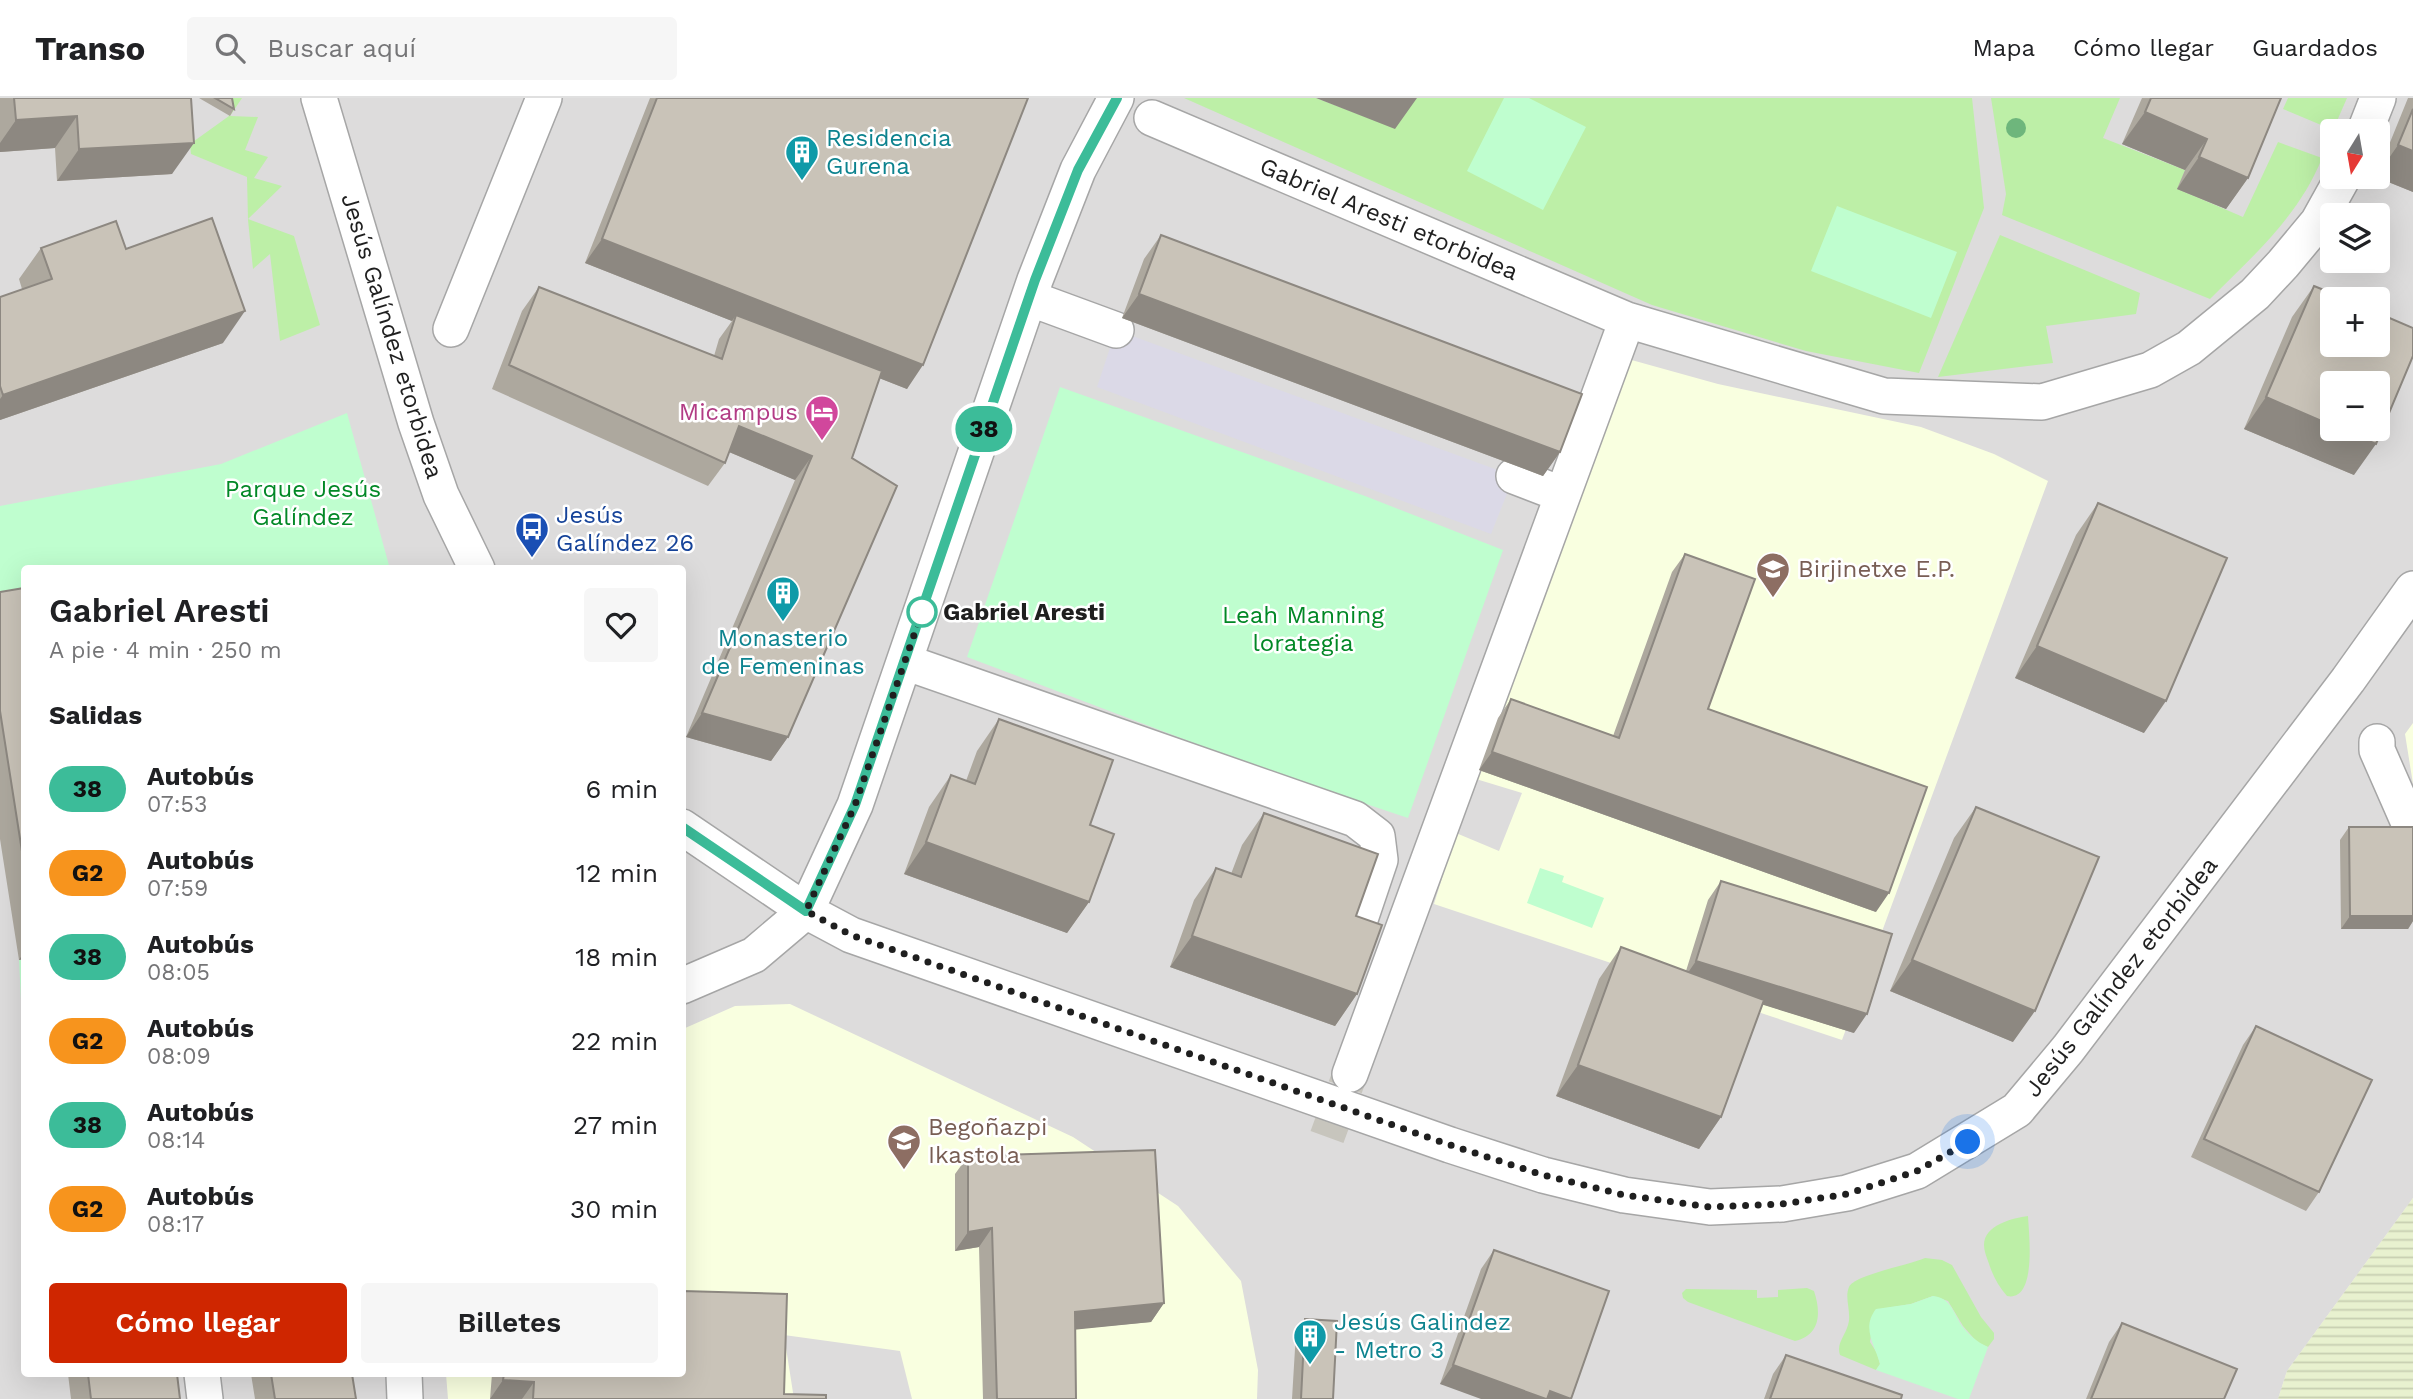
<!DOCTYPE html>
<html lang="es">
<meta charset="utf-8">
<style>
body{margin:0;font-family:"Work Sans",sans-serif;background:#f6f6f6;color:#202124;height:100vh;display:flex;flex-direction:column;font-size:26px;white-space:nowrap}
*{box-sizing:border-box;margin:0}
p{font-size:23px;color:#757577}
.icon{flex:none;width:38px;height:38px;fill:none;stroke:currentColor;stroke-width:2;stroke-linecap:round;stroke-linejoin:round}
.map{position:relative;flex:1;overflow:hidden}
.drawer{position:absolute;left:21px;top:467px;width:665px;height:812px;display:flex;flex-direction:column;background:#fff;border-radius:7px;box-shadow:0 7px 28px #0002}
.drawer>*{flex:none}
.badge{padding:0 14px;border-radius:23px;font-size:24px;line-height:46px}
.needle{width:46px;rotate:191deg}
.tools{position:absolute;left:2320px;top:21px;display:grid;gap:14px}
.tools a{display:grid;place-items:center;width:70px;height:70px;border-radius:7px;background:#fff;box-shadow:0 7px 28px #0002;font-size:35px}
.you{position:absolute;width:35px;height:35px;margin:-18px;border:5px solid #fff;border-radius:50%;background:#1a73e8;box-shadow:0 0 0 10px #1a73e833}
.map>.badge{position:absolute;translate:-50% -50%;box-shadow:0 0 0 4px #fff}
h2{padding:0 28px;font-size:26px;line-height:63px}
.round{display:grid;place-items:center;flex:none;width:74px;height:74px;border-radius:7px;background:#f6f6f6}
.overview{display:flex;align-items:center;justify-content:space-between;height:119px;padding:0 28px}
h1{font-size:33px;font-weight:600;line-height:52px}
.primary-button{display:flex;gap:14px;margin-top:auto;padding:14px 28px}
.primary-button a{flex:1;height:80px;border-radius:7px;background:#cf2600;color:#fff;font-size:28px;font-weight:600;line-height:80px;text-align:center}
.primary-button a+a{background:#f6f6f6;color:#202124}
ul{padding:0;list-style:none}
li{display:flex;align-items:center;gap:21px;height:84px;padding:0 28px}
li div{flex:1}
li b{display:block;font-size:26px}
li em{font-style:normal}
li .badge{min-width:77px;font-weight:700;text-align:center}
header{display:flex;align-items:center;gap:42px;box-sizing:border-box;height:98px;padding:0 35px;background:#fff;border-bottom:2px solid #e0e0e0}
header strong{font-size:33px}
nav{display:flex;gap:38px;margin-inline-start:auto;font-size:24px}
.search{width:490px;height:63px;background:#f6f6f6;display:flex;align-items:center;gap:18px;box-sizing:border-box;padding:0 24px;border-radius:7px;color:#757577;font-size:26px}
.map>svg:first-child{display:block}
.residential{fill:#dddcdc;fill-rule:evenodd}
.education{fill:#f9ffe0}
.farmland{fill:url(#farmland-rules)}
.grass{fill:#bdefa7}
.park{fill:#bffecf}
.plaza{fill:#dbd9e7}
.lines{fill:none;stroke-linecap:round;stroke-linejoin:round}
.street-tunnel{stroke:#c7c5bd;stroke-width:35;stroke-dasharray:35 18;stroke-linecap:butt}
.street-casing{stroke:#a6a6a6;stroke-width:38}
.street{stroke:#fff;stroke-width:35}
.tree{fill:#6eb67c}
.wall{fill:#ada89e}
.shaded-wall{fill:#8d8881}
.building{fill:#c9c3b8;stroke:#8d8881;stroke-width:2}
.line-casing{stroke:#fff;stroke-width:16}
.line{stroke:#3cbc99;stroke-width:10}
.walk{stroke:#1f1f1f;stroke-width:7;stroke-dasharray:0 12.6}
.stop-dot{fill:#fff;stroke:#3cbc99;stroke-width:3.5}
.labels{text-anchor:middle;stroke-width:5;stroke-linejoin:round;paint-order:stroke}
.culture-label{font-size:24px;fill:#0d838f;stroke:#fff;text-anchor:start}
.street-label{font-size:24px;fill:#1f1f1f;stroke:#fff}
.hotel-label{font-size:24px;fill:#b23c85;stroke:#fff;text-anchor:end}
.park-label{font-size:24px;fill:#028826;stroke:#fff}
.transit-label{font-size:24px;fill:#164399;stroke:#fff;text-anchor:start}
.education-label{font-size:24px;fill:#785e54;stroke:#fff;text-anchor:start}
.stop-label{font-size:24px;font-weight:bold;fill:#1f1f1f;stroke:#fff;text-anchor:start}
</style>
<header>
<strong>Transo</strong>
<div class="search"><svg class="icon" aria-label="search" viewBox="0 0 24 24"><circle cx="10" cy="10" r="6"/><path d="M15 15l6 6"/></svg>Buscar aquí</div>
<nav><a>Mapa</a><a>Cómo llegar</a><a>Guardados</a></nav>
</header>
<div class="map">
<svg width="2413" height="1301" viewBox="0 0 2413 1301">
<defs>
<pattern id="farmland-rules" width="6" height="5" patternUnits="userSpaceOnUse" patternTransform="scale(1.75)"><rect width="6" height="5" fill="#e8f1cf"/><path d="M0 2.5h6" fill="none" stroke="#c7ceb1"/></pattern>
</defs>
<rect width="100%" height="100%" fill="#f1efe5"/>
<path class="residential" d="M0,0H2413V1100L2287,1273L2278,1301H0ZM2333,33H2378V79H2333ZM2333,117H2378V163H2333ZM2333,201H2378V247H2333ZM2333,285H2378V331H2333ZM24,471H682V1276H24Z"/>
<path class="education" d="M1628,261L1718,286L1921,329L1994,356L2048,383L1842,942L1434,806L1456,735L1499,753L1522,695L1476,681Z
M2413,625V686L2405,636Z
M790,906L1073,1039L1178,1108L1241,1183L1258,1272L1257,1301H912L900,1253L784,1237L794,1301H448L446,1276H682L683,931L735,908Z"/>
<path class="farmland" d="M2413,1100V1301H2278L2287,1273Z"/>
<path class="grass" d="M226,0H242L230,18L258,19L245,52L268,59L254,80L282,88L248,121L294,138L320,227L280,243L270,156L253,171L248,122L247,79L191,56L190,46L229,18Z
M1184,0H1316L1395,30L1407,0H1972L1984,110L1919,275L1806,253L1652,207Z
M1991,0H2120L2103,40L2185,72L2178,91L2243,119L2278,44L2322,60C2299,118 2253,158 2210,201L2002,117L2006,96Z
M2288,0H2347L2333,32L2283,11Z
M2000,137L2140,195L2136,216L2046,228L2053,265L1938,279Z
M2028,1118C2029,1137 2037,1204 2007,1198C1998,1188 1992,1176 1988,1163C1986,1158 1984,1152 1984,1147C1984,1127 2013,1120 2028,1118Z
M1925,1160L1942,1162L1952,1167L1981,1219L1994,1235V1241L1988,1249L1977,1244L1963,1228L1948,1203L1933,1198L1911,1206L1875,1212L1870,1244L1877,1255L1880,1266L1876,1272L1840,1257C1836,1246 1845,1238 1848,1227C1852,1215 1844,1200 1849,1189C1854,1177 1909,1167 1925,1160Z
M1807,1190L1814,1193C1821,1214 1821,1237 1795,1243L1688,1204L1683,1200L1682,1195L1686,1191L1757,1192V1200L1778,1199V1192Z"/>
<path class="park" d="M1504,0H1529L1586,29L1543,112L1467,73Z
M1837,108L1957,154L1931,220L1811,173Z
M1060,289L1365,398L1503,452L1408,720L1265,672L967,559Z
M347,315L390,471H24V511L0,515V408L221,366Z
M1540,770L1564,778L1562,784L1604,800L1592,830L1527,805Z
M24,861V942H23L19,862Z
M1933,1198C1951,1200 1953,1214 1962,1228C1969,1237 1977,1244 1988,1249L1969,1301H1958L1876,1272L1880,1266C1875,1247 1861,1230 1876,1211L1911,1206Z"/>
<path class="plaza" d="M1116,232L1514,378L1491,436L1097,289Z"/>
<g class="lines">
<path class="street-tunnel" d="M1327,1039L1349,979"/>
<g class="street-casing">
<path id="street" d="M319,0L416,325L441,397L477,471
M1152,20L1627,222L1884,298L2042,304L2150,272L2189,250L2255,196L2283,166L2318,124L2343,79
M2365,33L2378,0
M1029,200L1116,232
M451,231L544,0
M1514,378L1561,396
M905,564L1355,721L1377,738L1380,762L1352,845
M2377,644V652L2413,734
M682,729L806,813L851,837L1450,1047L1543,1077L1624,1097L1710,1109L1782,1106L1847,1095L1917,1073L2017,1012L2068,951L2348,582L2413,491
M682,888L754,857L806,813L855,707L1035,182L1078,72L1116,0
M1350,976L1627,222
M202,1276L205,1301
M404,1276L405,1301"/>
</g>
<use href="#street" class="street"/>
</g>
<circle class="tree" cx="2016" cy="30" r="10"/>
<path class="wall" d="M0,0H191L172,76L57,83L55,50L0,54Z
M199,0H232L234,11L230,18Z
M650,0H1028L907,291L879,280L852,360L788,639L771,663L686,639L795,382L729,354L725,365L708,388L492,291L522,213L539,189L714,258L719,241L732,223L585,165Z
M2142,0H2281L2248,80L2226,111L2177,91L2185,72L2122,46Z
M2408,0H2413V94L2376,79H2378V74Z
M1161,137L1560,354L1543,378L1122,220L1144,161Z
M41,150L126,151L223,245L0,322V199L22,191L19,181Z
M2314,188L2354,377L2244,331L2292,219Z
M2098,405L2144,635L2015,580L2076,437Z
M1685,456L1708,611L1876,814L1479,672L1498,620L1511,601L1613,638L1672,474Z
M24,490V861L19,862L0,741V494Z
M999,621L1090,727L1089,804L1067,835L904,776L929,709L951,677L966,683L977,653Z
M1976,709L2013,944L1890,893L1954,740Z
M1264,715L1356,818L1357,896L1335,928L1170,869L1194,802L1216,770L1231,776L1242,747Z
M2349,729H2413V823L2408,831H2341L2340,742Z
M1721,783L1854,935L1762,906L1721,1019L1699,1051L1556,998L1599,881L1621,849L1686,873L1708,802Z
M2256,928L2319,1094L2306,1113L2191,1059L2243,947Z
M968,1058L1164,1205L1151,1224L1075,1231L1076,1301H983L979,1149L955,1153V1076Z
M1494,1152L1571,1301L1440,1286L1481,1171Z
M1305,1221L1333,1301H1292L1296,1234Z
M2122,1225L2224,1301H2086L2109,1244Z
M1786,1257L1901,1301H1764L1773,1276Z
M68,1276H177L180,1301H71Z
M251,1276H352L356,1301H255Z
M492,1276H682L784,1296L826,1301H490Z"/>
<path class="shaded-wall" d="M1316,0H1417L1395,31Z
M2145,14L2207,41L2185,72L2122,46Z
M77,18L55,50L0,54V45L16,22Z
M194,45L172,76L57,83L79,51Z
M2398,47L2413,53V94L2376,79H2378V76Z
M2199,59L2248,80L2226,111L2177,91Z
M602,141L923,267L907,291L734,223L736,217L732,223L585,165Z
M1139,196L1560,354L1543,378L1122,220Z
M245,213L223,245L0,322V301L3,297Z
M2266,299L2333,328V331H2340L2376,346L2354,377L2244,331Z
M739,328L812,358L795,382L722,351Z
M2037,548L2166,603L2144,635L2015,580Z
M702,615L788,639L771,663L686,639Z
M1492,654L1889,795L1876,814L1479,672Z
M926,744L1089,804L1067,835L904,776Z
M2350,818H2413V823L2408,831H2341Z
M1192,838L1357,896L1335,928L1170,869Z
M24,854V861L19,862Z
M1912,862L2035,913L2013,944L1890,893Z
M1696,863L1867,916L1854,935L1683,882Z
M1578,967L1721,1019L1699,1051L1556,998Z
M992,1130L979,1149L955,1153L968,1134Z
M1164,1205L1151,1224L1062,1233L1075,1214Z
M1453,1267L1550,1293L1571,1301H1481L1440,1286Z
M503,1282L534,1284L522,1301H490Z"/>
<path class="building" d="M14,0H191L194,45L79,51L77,18L16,22Z
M215,0H232L234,11Z
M657,0H1028L923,267L602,141Z
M2151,0H2281L2248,80L2199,59L2207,41L2145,14Z
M2413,11V53L2398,47Z
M212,120L245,213L3,297L0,288V199L52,181L41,150L116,123L126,151Z
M1161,137L1582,296L1560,354L1139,196Z
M2314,188L2346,201H2333V247H2378V215L2413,230V258L2376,346L2340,331H2378V285H2333V328L2266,299Z
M539,189L722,261L736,217L882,273L852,360L897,388L788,639L702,615L812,358L739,328L725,365L509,267Z
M2098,405L2227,460L2166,603L2037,548Z
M1685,456L1755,481L1708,611L1927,689L1889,795L1492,654L1511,601L1619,640Z
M24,490V766L0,613V494Z
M999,621L1113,662L1090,727L1114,736L1089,804L926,744L951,677L975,686Z
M1976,709L2099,759L2035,913L1912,862Z
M1264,715L1378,756L1356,818L1382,827L1357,896L1192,838L1216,770L1241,779Z
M2349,729H2413V818H2350Z
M1721,783L1892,836L1867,916L1696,863Z
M1621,849L1764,902L1721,1019L1578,967Z
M2256,928L2372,982L2319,1094L2204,1041Z
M1155,1052L1164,1205L1075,1214L1076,1301H997L992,1130L968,1134V1058Z
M1494,1152L1609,1193L1571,1301L1550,1293L1547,1301H1546L1453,1267Z
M682,1193L787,1196L784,1296L826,1297V1301H533L534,1284L503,1282L504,1276H682Z
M1305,1221L1337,1223L1333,1301H1301Z
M2122,1225L2237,1271L2224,1301H2091Z
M1786,1257L1902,1297L1901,1301H1770Z
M88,1276H177L180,1301H91Z
M271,1276H352L356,1301H275Z"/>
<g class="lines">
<g class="line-casing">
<path id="line" d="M682,729L806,813L855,707L1035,182L1078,72L1117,0"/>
</g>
<use href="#line" class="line"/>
<path class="walk" d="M922,514L855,707L806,813L851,837L1450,1047L1543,1077L1624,1097L1710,1109L1782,1106L1847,1096L1917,1073L1968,1044"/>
</g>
<defs>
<g id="building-pin" transform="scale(1.75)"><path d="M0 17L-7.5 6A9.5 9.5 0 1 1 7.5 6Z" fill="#0f9aa8" stroke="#fff"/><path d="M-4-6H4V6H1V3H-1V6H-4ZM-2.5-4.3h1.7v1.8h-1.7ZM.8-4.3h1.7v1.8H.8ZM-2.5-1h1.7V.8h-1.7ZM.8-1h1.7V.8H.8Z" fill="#fff"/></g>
<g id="hotel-pin" transform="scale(1.75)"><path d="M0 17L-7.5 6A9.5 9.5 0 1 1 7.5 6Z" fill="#d1479c" stroke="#fff"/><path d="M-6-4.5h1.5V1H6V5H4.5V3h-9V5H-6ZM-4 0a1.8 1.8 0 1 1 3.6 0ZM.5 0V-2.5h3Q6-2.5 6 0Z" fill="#fff"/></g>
<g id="bus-pin" transform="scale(1.75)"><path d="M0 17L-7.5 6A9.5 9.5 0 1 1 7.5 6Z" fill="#1a4fb4" stroke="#fff"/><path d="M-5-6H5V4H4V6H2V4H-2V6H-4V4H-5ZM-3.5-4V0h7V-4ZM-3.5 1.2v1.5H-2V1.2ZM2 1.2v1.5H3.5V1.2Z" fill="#fff"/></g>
<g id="school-pin" transform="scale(1.75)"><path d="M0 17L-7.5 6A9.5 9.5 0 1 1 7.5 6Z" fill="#8d6e63" stroke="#fff"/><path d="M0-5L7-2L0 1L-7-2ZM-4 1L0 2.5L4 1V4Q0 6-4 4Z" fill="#fff"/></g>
</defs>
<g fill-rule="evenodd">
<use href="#building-pin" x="802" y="54"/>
<use href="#hotel-pin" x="822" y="314"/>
<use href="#bus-pin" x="532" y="431"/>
<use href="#school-pin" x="1773" y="471"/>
<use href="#building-pin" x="783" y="495"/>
<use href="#school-pin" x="904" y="1043"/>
<use href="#building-pin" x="1310" y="1238"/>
</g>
<circle class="stop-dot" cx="922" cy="514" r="14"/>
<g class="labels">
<g class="culture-label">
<text x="826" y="48">Residencia<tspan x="826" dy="28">Gurena</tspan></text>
<text x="783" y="548" text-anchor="middle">Monasterio<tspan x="783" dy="28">de Femeninas</tspan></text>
<text x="1334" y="1232">Jesús Galindez<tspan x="1334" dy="28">- Metro 3</tspan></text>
</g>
<g class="street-label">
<text transform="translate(1389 121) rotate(23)" y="8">Gabriel Aresti etorbidea</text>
<text transform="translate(392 238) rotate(73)" y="8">Jesús Galíndez etorbidea</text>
<text transform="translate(2121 879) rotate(-52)" y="8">Jesús Galíndez etorbidea</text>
</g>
<g class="hotel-label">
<text x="798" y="322">Micampus</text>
</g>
<g class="park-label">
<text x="303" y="399">Parque Jesús<tspan x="303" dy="28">Galíndez</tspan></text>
<text x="1303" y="525">Leah Manning<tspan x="1303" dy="28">lorategia</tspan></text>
</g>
<g class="transit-label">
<text x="556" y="425">Jesús<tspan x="556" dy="28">Galíndez 26</tspan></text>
</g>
<g class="education-label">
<text x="1798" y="479">Birjinetxe E.P.</text>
<text x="928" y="1037">Begoñazpi<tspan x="928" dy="28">Ikastola</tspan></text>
</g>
<g class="stop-label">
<text x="943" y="522">Gabriel Aresti</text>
</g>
</g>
</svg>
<div class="tools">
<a><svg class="needle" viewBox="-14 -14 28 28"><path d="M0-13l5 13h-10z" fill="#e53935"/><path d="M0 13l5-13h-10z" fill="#757577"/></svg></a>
<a><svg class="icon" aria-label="layers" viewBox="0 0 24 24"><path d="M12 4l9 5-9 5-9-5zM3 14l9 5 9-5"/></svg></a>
<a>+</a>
<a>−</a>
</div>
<div class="you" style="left:1968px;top:1044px"></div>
<b class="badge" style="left:984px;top:331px;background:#3cbc99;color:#111">38</b>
<section class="drawer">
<div class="overview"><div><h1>Gabriel Aresti</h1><p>A pie · 4 min · 250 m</p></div><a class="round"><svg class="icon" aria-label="heart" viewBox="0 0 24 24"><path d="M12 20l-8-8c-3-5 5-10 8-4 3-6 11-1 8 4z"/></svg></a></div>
<h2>Salidas</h2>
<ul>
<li><span class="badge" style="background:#3cbc99;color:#111">38</span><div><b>Autobús</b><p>07:53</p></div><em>6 min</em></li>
<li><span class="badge" style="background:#f7941d;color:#111">G2</span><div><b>Autobús</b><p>07:59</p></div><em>12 min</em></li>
<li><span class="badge" style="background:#3cbc99;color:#111">38</span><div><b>Autobús</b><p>08:05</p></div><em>18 min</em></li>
<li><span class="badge" style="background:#f7941d;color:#111">G2</span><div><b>Autobús</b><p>08:09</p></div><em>22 min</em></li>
<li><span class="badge" style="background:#3cbc99;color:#111">38</span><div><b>Autobús</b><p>08:14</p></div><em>27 min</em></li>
<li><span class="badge" style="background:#f7941d;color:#111">G2</span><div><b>Autobús</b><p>08:17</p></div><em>30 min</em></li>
</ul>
<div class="primary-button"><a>Cómo llegar</a><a>Billetes</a></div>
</section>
</div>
